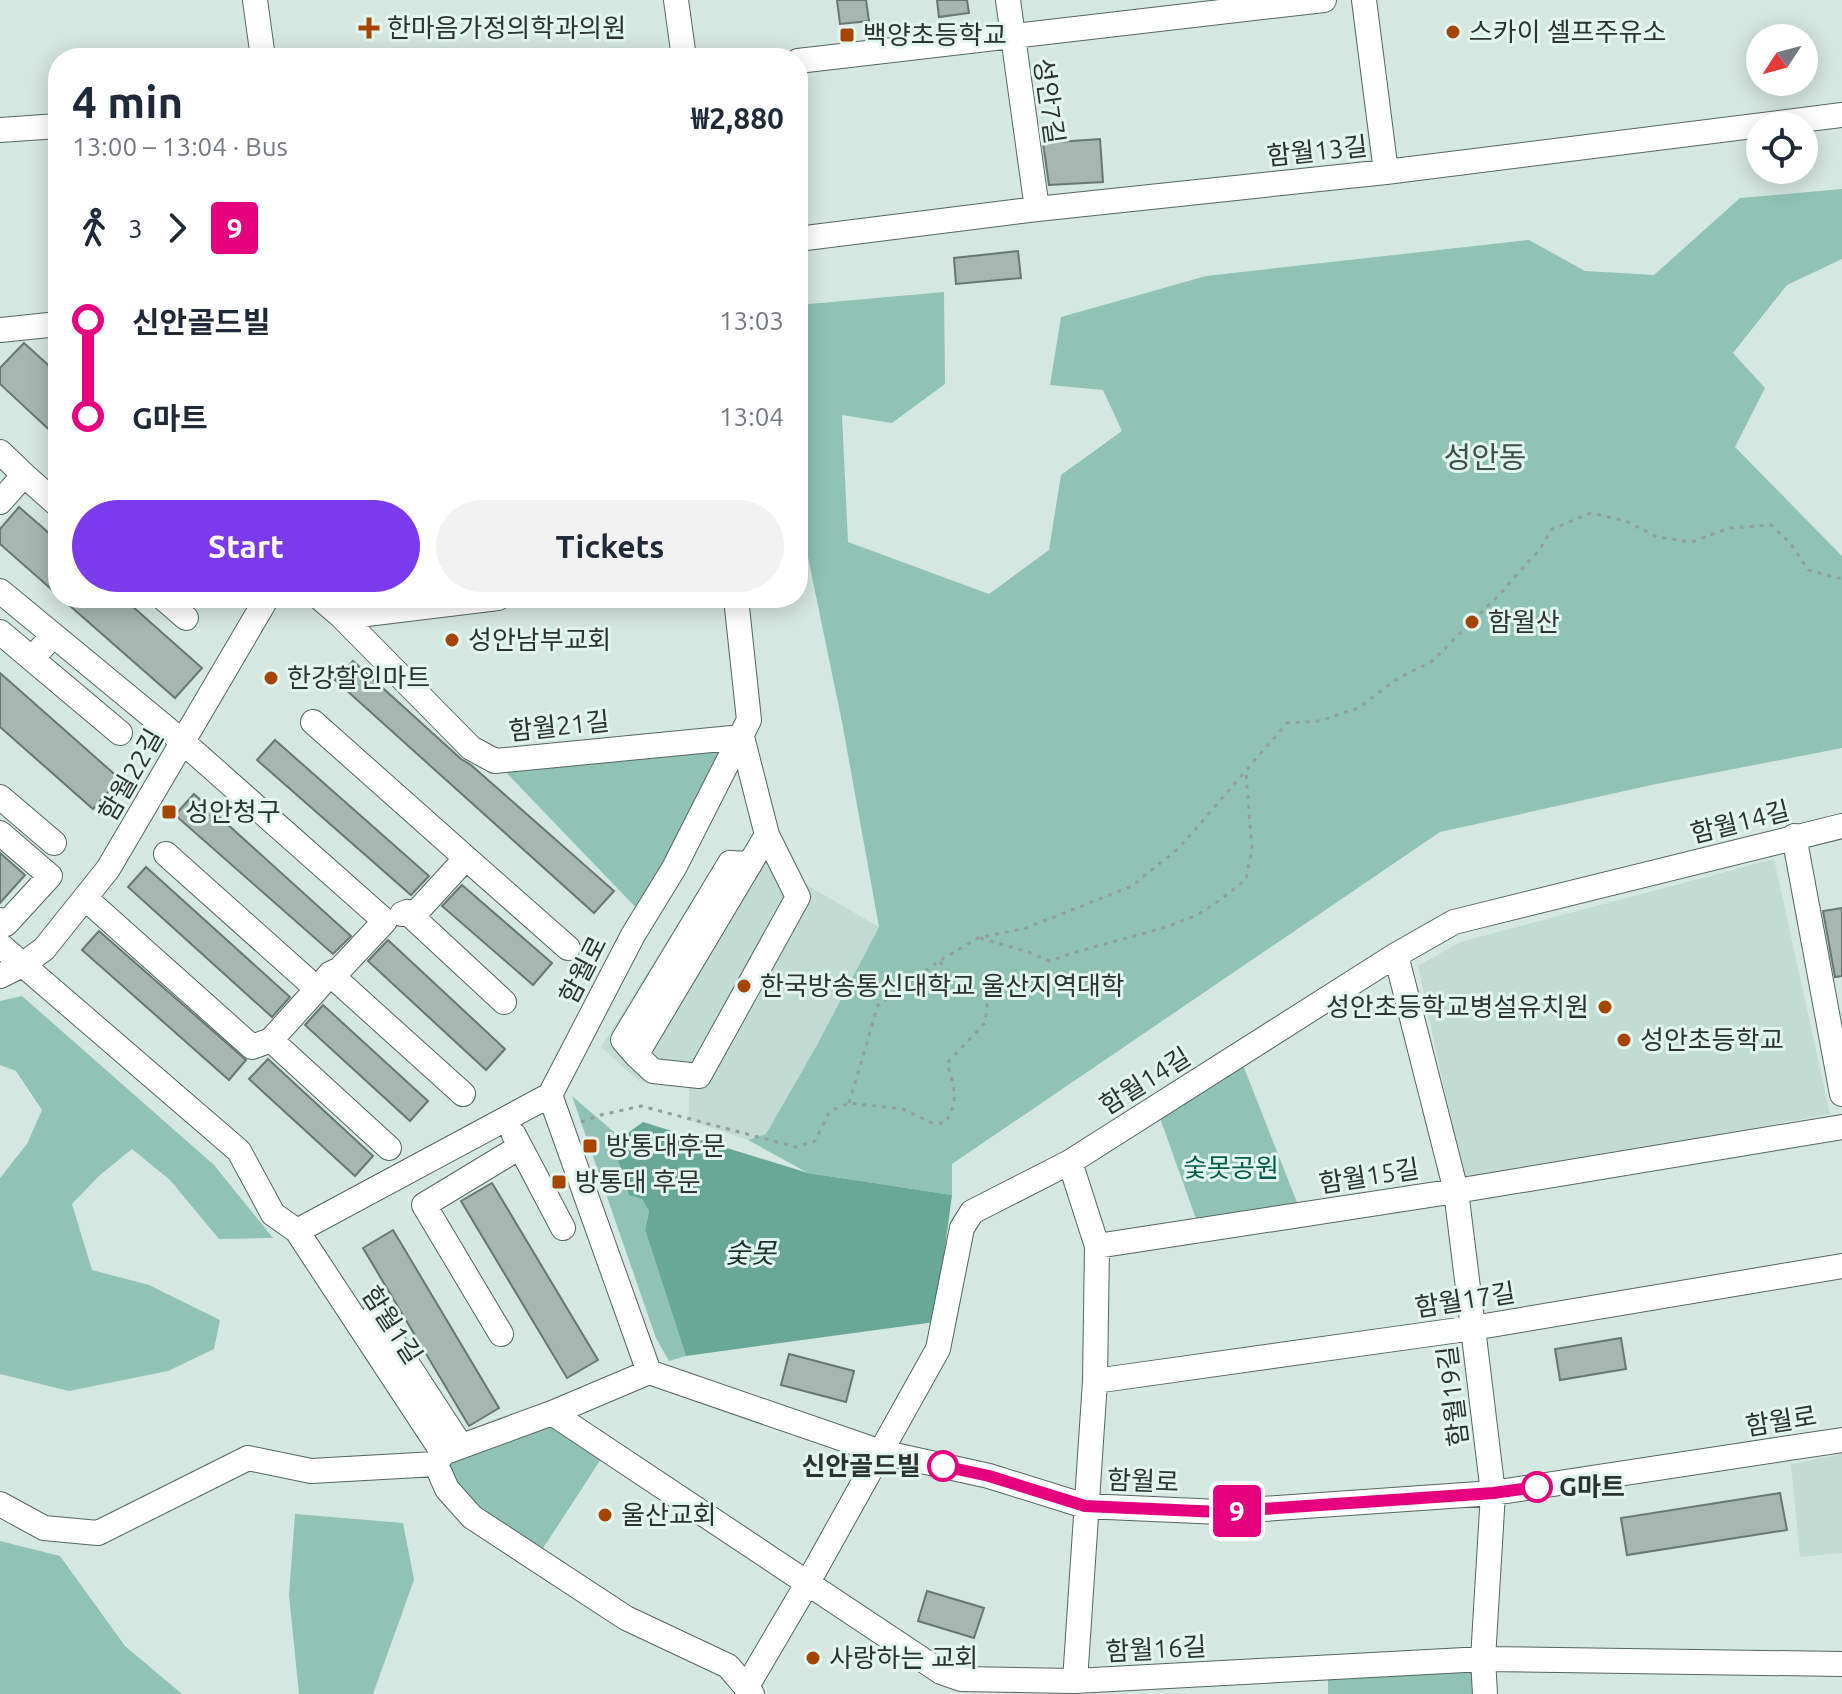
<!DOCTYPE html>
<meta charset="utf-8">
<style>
body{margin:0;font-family:Ubuntu,"Noto Sans KR",sans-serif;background:#f2f2f3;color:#1f2937;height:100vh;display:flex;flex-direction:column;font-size:30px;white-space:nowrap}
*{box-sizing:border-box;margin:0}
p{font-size:26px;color:#747a83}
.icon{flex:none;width:44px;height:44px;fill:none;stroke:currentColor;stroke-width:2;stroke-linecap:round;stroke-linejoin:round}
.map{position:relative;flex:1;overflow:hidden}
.drawer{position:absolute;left:48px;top:48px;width:760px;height:560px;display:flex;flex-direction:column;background:#fff;border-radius:32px;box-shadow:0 4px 20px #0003}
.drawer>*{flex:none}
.badge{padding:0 16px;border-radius:6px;font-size:28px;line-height:52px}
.needle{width:52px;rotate:234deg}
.fabs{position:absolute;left:1746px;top:24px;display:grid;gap:16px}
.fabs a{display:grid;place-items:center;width:72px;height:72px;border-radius:50%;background:#fff;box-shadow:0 4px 20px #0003;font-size:40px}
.map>.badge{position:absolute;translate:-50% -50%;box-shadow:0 0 0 4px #fff}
.legs{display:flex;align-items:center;gap:12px;height:88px;padding:0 24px;font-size:26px}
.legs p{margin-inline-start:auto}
.summary{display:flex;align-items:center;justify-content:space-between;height:136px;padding:0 24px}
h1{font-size:44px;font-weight:700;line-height:60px}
.primary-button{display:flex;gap:16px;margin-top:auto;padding:16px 24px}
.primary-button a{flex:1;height:92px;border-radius:48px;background:#7c3aed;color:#fff;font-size:32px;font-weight:700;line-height:92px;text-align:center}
.primary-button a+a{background:#f2f2f3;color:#1f2937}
ul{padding:0 24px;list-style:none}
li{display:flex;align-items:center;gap:28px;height:96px;font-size:30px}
li i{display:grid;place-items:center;width:12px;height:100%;margin:0 10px;background:currentColor}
li i::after{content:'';width:20px;height:20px;margin:-10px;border:6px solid;border-radius:50%;background:#fff}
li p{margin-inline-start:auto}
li:first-child i{background:linear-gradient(#0000 50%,currentColor 0)}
li:last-child i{background:linear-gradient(currentColor 50%,#0000 0)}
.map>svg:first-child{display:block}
.built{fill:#c2dcd4}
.green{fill:#90c3b4}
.water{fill:#69a896}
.building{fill:#a6b7b2;stroke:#677772;stroke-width:2}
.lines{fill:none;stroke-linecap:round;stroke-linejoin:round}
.minor-casing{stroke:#556560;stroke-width:26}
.path{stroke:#919f9b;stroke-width:3;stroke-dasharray:4 6;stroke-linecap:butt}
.minor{stroke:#fff;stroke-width:24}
.line-1-casing{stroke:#fff;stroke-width:18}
.line-1{stroke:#e6007e;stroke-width:12}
.poi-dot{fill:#a64500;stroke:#e3f5ef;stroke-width:3}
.stop-1-dot{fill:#fff;stroke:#e6007e;stroke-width:4}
.labels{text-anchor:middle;stroke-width:6;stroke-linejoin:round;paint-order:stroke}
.poi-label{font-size:26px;fill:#2b3230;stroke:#e3f5ef;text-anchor:start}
.street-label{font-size:26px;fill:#2b3230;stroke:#e3f5ef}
.park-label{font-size:26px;fill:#005c4b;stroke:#e3f5ef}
.stop-label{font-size:26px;font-weight:bold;fill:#2b3230;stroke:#e3f5ef;text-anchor:end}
.water-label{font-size:28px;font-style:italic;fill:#14332b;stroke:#e3f5ef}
.quarter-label{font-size:30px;fill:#3f4e49;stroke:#e3f5ef}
</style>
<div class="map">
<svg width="1842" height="1694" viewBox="0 0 1842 1694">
<rect width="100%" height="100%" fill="#d5e7e1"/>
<path class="built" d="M767,835L805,884L879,927L817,1045L766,1134L748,1140L689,1120V1083L639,1081L601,1047L725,848L749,858Z
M1774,859L1830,1114L1464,1181L1418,966L1460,942Z
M1842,1454V1553L1800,1557L1791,1464Z"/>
<path class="green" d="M1842,189V259L1787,285L1733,353L1765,388L1735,447L1842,556V748L1656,784L1440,832L952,1164V1195L808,1173L748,1140L766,1134L817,1045L879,927L842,722L798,509V305L944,292L945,384L892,423L842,415L848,542L989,594L1049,550L1061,475L1122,431L1103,390L1050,385L1061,317L1206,276L1529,240L1585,271L1654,275L1740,198Z
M742,737L644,916L495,761Z
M22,996L214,1165L273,1238L219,1239L170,1180L132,1149L100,1175L72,1204L92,1270L149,1285L220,1320L214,1349L168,1371L69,1391L0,1374V1178L27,1144L42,1110L16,1071L0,1065V1001Z
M1239,1055L1302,1215L1200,1230L1156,1107Z
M572,1096L621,1138L619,1160L649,1211L645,1230L686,1356L669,1361L656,1338Z
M552,1413L607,1450L536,1559L472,1517L443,1453Z
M295,1514L403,1523L414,1580L373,1694H299L289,1595Z
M0,1541L60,1556L125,1646L182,1694H0Z
M1483,1659L1485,1694H1328V1667Z"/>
<path class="water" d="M643,1122L808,1173L952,1195L935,1322L686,1356L645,1230L649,1211L642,1199L629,1195L618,1160L621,1138Z"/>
<path class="building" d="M837,0H866L869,21L840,24Z
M937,0H967L969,13L939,17Z
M1100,139L1103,182L1049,185L1043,143Z
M1018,251L1021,278L956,284L954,258Z
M24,343L58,374V438L0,384V368Z
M19,507L58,541V595L0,544V529Z
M61,598H123L202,668L175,698Z
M353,661L461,759L471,765L614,891L594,913L335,680Z
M0,673L120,779L93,809L0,727Z
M275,740L429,876L411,895L257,760Z
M194,794L351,936L333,954L175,815Z
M0,853L25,875L0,903Z
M146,867L290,997L272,1017L128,887Z
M462,885L552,963L533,985L442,906Z
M1842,908V976L1835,977L1823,911Z
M99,931L246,1060L229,1080L82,950Z
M388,940L505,1049L486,1070L368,961Z
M323,1005L428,1101L410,1121L305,1025Z
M268,1059L373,1156L355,1176L249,1079Z
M492,1183L598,1360L567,1378L461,1201Z
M393,1230L499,1408L469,1426L363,1248Z
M1621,1338L1626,1369L1560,1380L1555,1349Z
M789,1354L854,1371L846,1402L781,1385Z
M1780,1493L1787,1530L1627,1555L1621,1518Z
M927,1591L984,1608L974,1638L918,1621Z"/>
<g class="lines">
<g class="minor-casing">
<path id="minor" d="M255,0L263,58
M676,0L684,58
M1008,0L1037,209
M1364,0L1386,172
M798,61L1324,0
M0,130L58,126
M798,239L1037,209L1386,172L1842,115
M0,330L58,324
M0,452L24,475L0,502
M24,475L58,505
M0,591L183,742L385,921L340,969L330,974L317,989
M163,598L186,618
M320,598L342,617L471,748L495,761L742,737L767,835L798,897L699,1076L653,1071L636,1055L767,835
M342,617L498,598
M0,632L32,659
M53,635L32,659L120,733
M313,722L466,858L412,917
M0,797L54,843
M0,833L50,876L6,924L0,920
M1794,836L1842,1094
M466,858L568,948
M85,898L252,1047L271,1040L317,989L166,854
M402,914L407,912L504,1002
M0,945L239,1151L273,1214L297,1231L443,1453
M1396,955L1456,1191L1473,1328L1493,1493L1483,1659L1485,1694
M330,974L463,1094
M0,976L22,965L44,949L108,869L267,598
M271,1040L389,1148
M636,1055L623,1040L730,863L750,864
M514,1135L563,1228
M1070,1162L1097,1246L1095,1381L1075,1681
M297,1231L550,1095
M1097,1246L1456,1191L1842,1127
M375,1314L461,1446
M501,1334L424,1205L520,1147
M649,1372L550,1095L633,935L674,868L749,720L736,598
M1095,1381L1473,1328L1842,1266
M552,1413L941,1672L961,1679L1075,1681L1483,1659L1842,1664
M443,1453L552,1413L649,1372L881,1452L989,1476L1085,1506L1220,1512L1493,1493L1842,1440
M443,1453L436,1464L447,1489L472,1517L626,1618L728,1666L752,1694
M0,1504L44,1528L98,1533L248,1458L311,1471L436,1464
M747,1686L807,1584L938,1349L962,1228L972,1212L1070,1162L1396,955L1454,922L1842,826"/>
</g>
<path class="path" d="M980,938L1028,952L1050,961C1097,943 1148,936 1194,916C1212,908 1229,892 1246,880L1252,849L1246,773
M849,1103L878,1005L939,961L978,938L1026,928L1132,886L1179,848L1287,723L1320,721L1358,708L1397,679L1431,662L1497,597L1540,549L1552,529L1591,513L1626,521L1657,537L1691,542L1730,528L1771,525L1791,544L1808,570L1842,579
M581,1122L601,1115L641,1106L796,1147L815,1141L830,1111L849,1103L903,1109L932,1123H945C960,1101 954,1087 947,1063L985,1023L988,997L964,993L939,961"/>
<use href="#minor" class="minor"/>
</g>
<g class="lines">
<g class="line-1-casing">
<path id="line-1" d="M943,1466L989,1476L1085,1506L1220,1512L1493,1493L1537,1487"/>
</g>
<use href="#line-1" class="line-1"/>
</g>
<g class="poi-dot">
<path d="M365 16h8v8h8v8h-8v8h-8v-8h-8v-8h8z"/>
<circle cx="1453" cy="32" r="8"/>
<rect x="839" y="27" width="16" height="16" rx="4"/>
<circle cx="1472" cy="622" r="8"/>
<circle cx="452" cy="640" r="8"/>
<circle cx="271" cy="678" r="8"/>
<rect x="161" y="804" width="16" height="16" rx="4"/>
<circle cx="744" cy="986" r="8"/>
<circle cx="1605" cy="1007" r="8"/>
<circle cx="1624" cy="1040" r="8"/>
<rect x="582" y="1138" width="16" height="16" rx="4"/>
<rect x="551" y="1174" width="16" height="16" rx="4"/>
<circle cx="605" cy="1515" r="8"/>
<circle cx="813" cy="1658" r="8"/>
</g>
<g class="stop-1-dot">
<circle cx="943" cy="1466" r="14"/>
<circle cx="1537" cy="1487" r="14"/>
</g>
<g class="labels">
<g class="poi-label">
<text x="387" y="37">한마음가정의학과의원</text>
<text x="1469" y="41">스카이 셀프주유소</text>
<text x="863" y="44">백양초등학교</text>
<text x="1488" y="631">함월산</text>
<text x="468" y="649">성안남부교회</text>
<text x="287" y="687">한강할인마트</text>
<text x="185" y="821">성안청구</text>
<text x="760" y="995">한국방송통신대학교 울산지역대학</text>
<text x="1589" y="1016" text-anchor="end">성안초등학교병설유치원</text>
<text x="1640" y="1049">성안초등학교</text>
<text x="606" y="1155">방통대후문</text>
<text x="575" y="1191">방통대 후문</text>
<text x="621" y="1524">울산교회</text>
<text x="829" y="1667">사랑하는 교회</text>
</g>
<g class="street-label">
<text transform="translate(1049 101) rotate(82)" y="9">성안7길</text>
<text transform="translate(1317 151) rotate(-6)" y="9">함월13길</text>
<text transform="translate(559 726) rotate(-6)" y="9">함월21길</text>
<text transform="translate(131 775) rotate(-60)" y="9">함월22길</text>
<text transform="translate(1740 822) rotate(-14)" y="9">함월14길</text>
<text transform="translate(583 970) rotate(-63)" y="9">함월로</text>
<text transform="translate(1145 1081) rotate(-32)" y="9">함월14길</text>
<text transform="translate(1369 1176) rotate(-9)" y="9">함월15길</text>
<text transform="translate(1465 1300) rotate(-9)" y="9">함월17길</text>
<text transform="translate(392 1325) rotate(57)" y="9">함월1길</text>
<text transform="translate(1453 1396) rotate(-97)" y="9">함월19길</text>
<text transform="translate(1781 1421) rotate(-9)" y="9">함월로</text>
<text transform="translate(1143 1481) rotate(2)" y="9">함월로</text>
<text transform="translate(1156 1649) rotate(-3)" y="9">함월16길</text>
</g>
<g class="park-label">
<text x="1231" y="1177">숯못공원</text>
</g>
<g class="stop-label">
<text x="921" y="1475">신안골드빌</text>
<text x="1559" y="1496" text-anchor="start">G마트</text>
</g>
<g class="water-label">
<text x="750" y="1263">숯못</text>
</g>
<g class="quarter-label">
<text x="1485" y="468">성안동</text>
</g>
</g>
</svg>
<div class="fabs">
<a><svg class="needle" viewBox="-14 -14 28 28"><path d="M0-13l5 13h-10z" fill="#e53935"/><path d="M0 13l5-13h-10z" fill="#747a83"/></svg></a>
<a><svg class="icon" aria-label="locate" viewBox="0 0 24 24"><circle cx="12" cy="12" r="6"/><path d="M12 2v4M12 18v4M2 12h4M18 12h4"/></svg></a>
</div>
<b class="badge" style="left:1237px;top:1511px;background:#e6007e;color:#fff">9</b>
<section class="drawer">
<div class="summary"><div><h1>4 min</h1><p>13:00 – 13:04 · Bus</p></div><b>₩2,880</b></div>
<div class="legs"><svg class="icon" aria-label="walk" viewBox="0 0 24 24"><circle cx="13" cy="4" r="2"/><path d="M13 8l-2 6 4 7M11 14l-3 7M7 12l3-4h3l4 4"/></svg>3<svg class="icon" aria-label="forward" viewBox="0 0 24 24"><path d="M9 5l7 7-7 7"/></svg><b class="badge" style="background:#e6007e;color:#fff">9</b></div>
<ul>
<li><i style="color:#e6007e"></i><b>신안골드빌</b><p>13:03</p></li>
<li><i style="color:#e6007e"></i><b>G마트</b><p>13:04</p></li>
</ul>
<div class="primary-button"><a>Start</a><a>Tickets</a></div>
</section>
</div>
